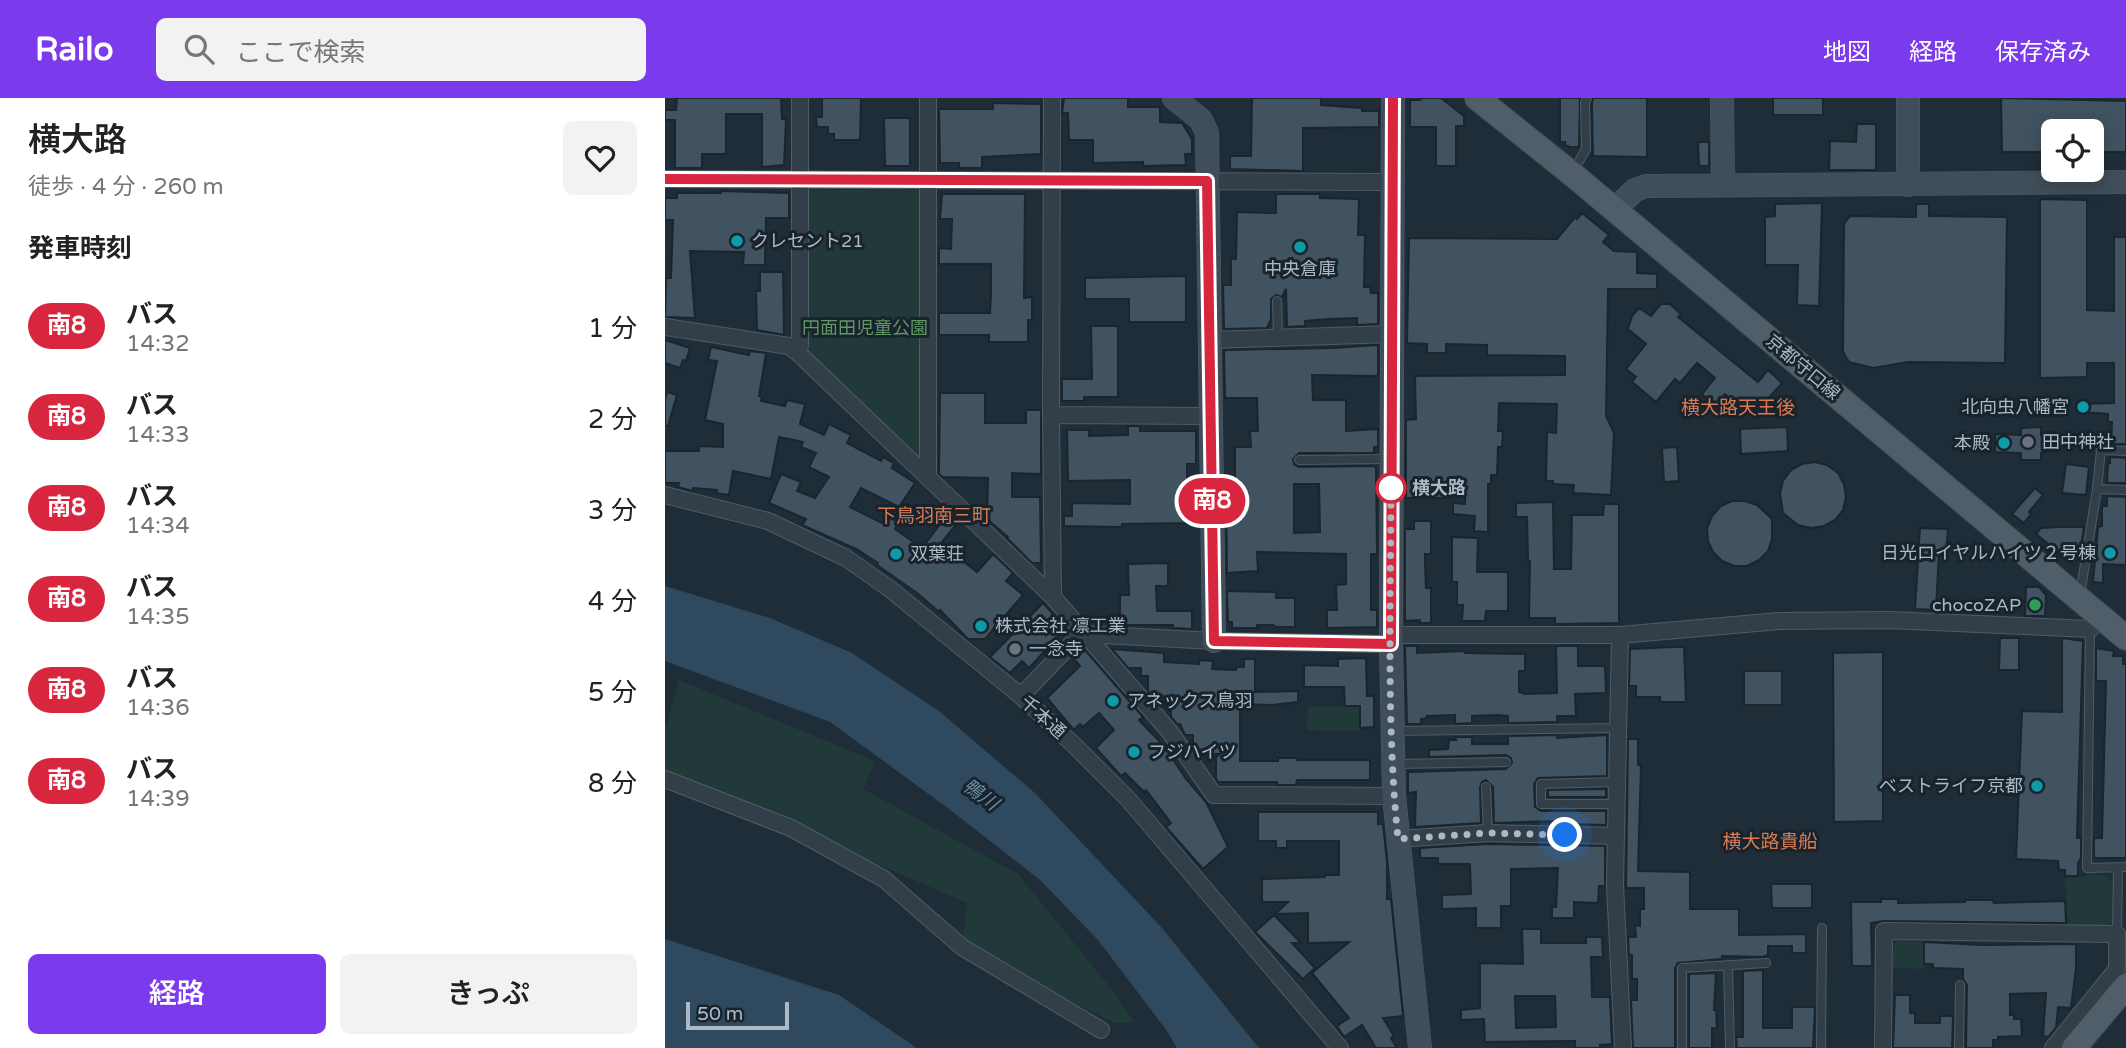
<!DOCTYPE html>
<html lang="ja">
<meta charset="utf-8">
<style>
body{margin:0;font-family:"Varela Round","Noto Sans JP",sans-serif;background:#f2f2f2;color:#222;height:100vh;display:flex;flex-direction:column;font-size:26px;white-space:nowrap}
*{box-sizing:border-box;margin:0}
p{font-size:23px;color:#767676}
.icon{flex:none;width:38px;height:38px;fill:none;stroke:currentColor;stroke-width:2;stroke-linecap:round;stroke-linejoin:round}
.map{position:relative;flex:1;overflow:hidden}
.panel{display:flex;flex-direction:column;background:#fff;width:665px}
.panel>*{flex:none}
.badge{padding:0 14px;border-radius:23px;font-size:24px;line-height:46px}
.fabs{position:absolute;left:1376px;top:21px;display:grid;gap:14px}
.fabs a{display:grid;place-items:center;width:63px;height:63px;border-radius:10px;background:#fff;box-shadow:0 4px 18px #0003;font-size:35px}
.scale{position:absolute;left:21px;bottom:18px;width:103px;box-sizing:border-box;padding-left:7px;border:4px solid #acb9c5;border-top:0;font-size:19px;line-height:24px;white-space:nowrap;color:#acb9c5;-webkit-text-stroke:5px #18232c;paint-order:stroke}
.you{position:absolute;width:35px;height:35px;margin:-18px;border:5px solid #fff;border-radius:50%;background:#1a73e8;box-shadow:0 0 0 10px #1a73e833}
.map>.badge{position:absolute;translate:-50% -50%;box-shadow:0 0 0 4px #fff}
h2{padding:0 28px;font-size:26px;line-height:63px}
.round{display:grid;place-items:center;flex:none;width:74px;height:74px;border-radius:10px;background:#f2f2f2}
.summary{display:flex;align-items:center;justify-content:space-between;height:119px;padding:0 28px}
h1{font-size:33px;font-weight:600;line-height:52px}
.button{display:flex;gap:14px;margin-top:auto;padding:14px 28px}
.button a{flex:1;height:80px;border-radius:10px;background:#7c3aed;color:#fff;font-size:28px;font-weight:600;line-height:80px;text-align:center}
.button a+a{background:#f2f2f2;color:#222}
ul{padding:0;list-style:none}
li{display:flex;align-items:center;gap:21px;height:91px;padding:0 28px}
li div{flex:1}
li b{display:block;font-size:26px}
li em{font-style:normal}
li .badge{min-width:77px;font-weight:700;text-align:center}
header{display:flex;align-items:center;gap:42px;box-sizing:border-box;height:98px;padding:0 35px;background:#7c3aed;color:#fff}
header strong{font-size:33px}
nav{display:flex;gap:38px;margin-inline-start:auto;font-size:24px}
.search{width:490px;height:63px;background:#f2f2f2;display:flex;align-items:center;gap:18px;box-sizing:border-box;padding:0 24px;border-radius:10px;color:#767676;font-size:26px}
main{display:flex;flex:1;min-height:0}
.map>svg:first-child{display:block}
.green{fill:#213a39}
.water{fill:#2f495e}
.building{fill:#415360;stroke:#1a252e;stroke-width:2;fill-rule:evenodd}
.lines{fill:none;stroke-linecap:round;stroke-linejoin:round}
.lane-casing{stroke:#4f5c66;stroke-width:10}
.street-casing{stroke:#4f5c66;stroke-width:18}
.secondary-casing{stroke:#4f5c66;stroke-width:24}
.primary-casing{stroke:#3e4a54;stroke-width:26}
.lane{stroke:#323e48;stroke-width:8}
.street{stroke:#323e48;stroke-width:16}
.secondary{stroke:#404e5b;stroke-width:23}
.primary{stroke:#4f5e68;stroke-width:24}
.line-casing{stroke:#fff;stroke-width:16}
.line{stroke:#d7263d;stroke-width:10}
.walk{stroke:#acb9c5;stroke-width:7;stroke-dasharray:0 12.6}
.culture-dot{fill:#0f9aa8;stroke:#18232c;stroke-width:2.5}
.worship-dot{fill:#6b7280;stroke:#18232c;stroke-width:2.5}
.stop-dot{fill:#fff;stroke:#d7263d;stroke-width:3.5}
.leisure-dot{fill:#2e9e5b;stroke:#18232c;stroke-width:2.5}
.labels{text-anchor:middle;stroke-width:6;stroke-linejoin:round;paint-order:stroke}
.poi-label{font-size:18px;fill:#acb9c5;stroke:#18232c;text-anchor:start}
.park-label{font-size:18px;fill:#639667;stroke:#18232c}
.street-label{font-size:18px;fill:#acb9c5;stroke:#18232c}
.stop-label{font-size:18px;font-weight:bold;fill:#acb9c5;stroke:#18232c;text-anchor:start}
.neighbourhood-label{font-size:19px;fill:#d97a53;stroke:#18232c}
.water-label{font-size:19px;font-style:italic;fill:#6a8fab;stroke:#18232c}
</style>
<header>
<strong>Railo</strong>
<div class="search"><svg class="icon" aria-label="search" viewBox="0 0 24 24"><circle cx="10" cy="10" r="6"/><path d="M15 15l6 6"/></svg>ここで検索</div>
<nav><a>地図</a><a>経路</a><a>保存済み</a></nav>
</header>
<main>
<section class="panel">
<div class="summary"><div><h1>横大路</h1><p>徒歩 · 4 分 · 260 m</p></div><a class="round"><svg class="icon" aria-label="heart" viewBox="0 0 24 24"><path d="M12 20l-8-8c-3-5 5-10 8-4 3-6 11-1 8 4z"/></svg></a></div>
<h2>発車時刻</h2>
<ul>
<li><span class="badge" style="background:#d7263d;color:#fff">南8</span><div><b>バス</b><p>14:32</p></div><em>1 分</em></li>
<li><span class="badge" style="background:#d7263d;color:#fff">南8</span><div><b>バス</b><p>14:33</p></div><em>2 分</em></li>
<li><span class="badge" style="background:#d7263d;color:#fff">南8</span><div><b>バス</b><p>14:34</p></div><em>3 分</em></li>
<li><span class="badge" style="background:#d7263d;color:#fff">南8</span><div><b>バス</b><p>14:35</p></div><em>4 分</em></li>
<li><span class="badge" style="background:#d7263d;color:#fff">南8</span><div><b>バス</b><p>14:36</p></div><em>5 分</em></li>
<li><span class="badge" style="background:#d7263d;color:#fff">南8</span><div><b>バス</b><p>14:39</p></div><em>8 分</em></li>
</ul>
<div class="button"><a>経路</a><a>きっぷ</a></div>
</section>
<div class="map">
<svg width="1461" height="950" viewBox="0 0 1461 950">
<rect width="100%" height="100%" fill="#1e2d37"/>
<path class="green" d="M143,92H258L259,366L147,266L141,252Z
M14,582L210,663L198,691L353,776L448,893L470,925H450L330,865L298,841L302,805L0,674V627H2Z
M643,608L694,609V633L642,632Z
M1426,776L1440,777L1450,787L1449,823L1441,829H1403L1400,780L1417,779Z
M1232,843L1258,844V871L1225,870L1226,852Z"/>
<path class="water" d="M0,488L105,520L187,555L274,613L370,695L497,830L594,950H512L502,933L433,842L375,782L280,708L165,624L0,563Z
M0,841L174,897L252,950H0Z"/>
<path class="building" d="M12,0H116L117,21H121L119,67L97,69V16H61V56H37V70H10V22H0V12H11Z
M157,0H196L195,42H169V36H163V29H152L151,19H157Z
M399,0H463V9H495V24L517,25L527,41V56H520L521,67L478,68V64L428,65V42H404L403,15H397Z
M587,0H656V7L697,10V13H714V29L638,30V73L565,71V58H586Z
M757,0H776L799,18V28H791V68H771V29H745V2H755Z
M895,0H915L914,49H905L900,47V44H895Z
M928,0H982V59L928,58L927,6Z
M1108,0H1158V17H1108Z
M1336,0L1461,3V54H1426V33H1388V54H1337Z
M328,5L376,6V56L317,59V70H294V65H275L274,11H328Z
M219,20H245V68H220Z
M1192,26H1211V72H1164L1165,43L1191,44Z
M1033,44H1044V68H1034Z
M56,93L124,95V120H101L100,167H78L79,154L25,153L30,220L0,219L1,180H6L8,122H0V100H12V95H56Z
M277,96H360L359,200L367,199V222H363V244H324V237H274V215H325L326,197V166H274V150L286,151L287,121H275Z
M611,96H655V100L694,101L693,137H700L699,189H705L706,195H713V226L692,227V220L663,221L640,223V228L622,229L621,191L617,199L611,197L606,201V221L602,230L559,231L558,187H566V161H571L572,114L611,115Z
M1375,101L1422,102V212L1449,213V139H1461V346H1446L1447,324H1443V316L1417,314L1418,306L1449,305V265H1422V279L1375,280Z
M1157,105L1154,208L1132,207L1133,167H1100V119L1110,118V106Z
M1251,106H1264V118L1342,119L1340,265L1243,264L1208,270L1184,264L1178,254L1179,126L1185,118L1251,119Z
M917,115L944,137L938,144L949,153L972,154V175L992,176V191H943L941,318L949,335L946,397L908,395L909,387L888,386V383H881L882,334L891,335L892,306L834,305L833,333H838L837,349H833L832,377H826V386H823V434L809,433L810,418L788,416V405L800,406V384H778V400H741V322L751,321L750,278L900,277V258L822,257V247L781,246V255H762V246L742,245L744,140L892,141L910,119L912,121Z
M95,174H118L119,237L92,232L91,193H95Z
M521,178V224H464V201H420V180Z
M996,206H1005L1016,216L1013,219L1093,284L1103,272L1117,285L1101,303L1087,305L1080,300L1074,308L1060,296L1049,307L1037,296L1050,280L1032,265L1015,285L1010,281L991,304L967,284L971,279L961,271L981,246L963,231L967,218L974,210L986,218Z
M426,228H453V299H419V303H397V281H427Z
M0,242L25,250L21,263L18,262L15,270L0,265Z
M713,247V278L647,277L648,302H681V333L713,331V349H709V355H634L628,361L629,366L634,369L709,368L711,370L712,456H706V512H712V529L662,530V512H672L671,487L681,486V456L592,454L593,473L562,475L561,380H570V349H586L585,333H593L592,300H560L559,256L560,252L667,250ZM629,386H654L655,434L629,435Z
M46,249L84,257L85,253L101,255L94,298L97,299L96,303L120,308L122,302L140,306L135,326L159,337L164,326L186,337L182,345L216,363L218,359L229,365L227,370L250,385L234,409L196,390L185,409L217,425L221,417L234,424L230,431L257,450L283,416L293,424L276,445L312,474L328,456L348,475L341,483L358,497L320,541H303L275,512L274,514L252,495L212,467L213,465L191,451L137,427L141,421L104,405L116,376L136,384L132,393L150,400L164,379L144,369L151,355L136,349L138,344L114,339L106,381L68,373L64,397L51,395L52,392L28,390L27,393L13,389L14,385H0V353H34V348L58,349V326L40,322L52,263L43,262Z
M2,294L12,297L3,328H0V301Z
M275,295H320V325H361V312H376V376L347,375V399H375L376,465H367L342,440L343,439L322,421L323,380L278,379L274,376Z
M463,328H475V333H531V366H522V404H525V425L457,426V429L399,428V418H407V405L465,406V382L403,383L402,332H424V338L463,337Z
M1122,329L1123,353L1076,356L1075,331Z
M1376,329V337H1380L1381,354L1376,355V362H1356V355L1330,354V336L1356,337V330Z
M1012,349L1014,383L999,384L997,350Z
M1445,359L1461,360V385H1442L1443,365H1445Z
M1150,364L1162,367L1173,375L1179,386L1181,399L1178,412L1170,422L1159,428L1146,430L1133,427L1118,415L1115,395L1118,383L1126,372L1137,366Z
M1401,366L1424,369L1421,397L1397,395Z
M1370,390L1378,397L1364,414L1366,416L1359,425L1347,416Z
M1442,398L1461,399V467L1438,466V485L1428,484L1433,429L1437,428V408H1442Z
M1067,403H1080L1092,407L1107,421V441L1103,453L1094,462L1082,468H1069L1057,463L1048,454L1043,443L1042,430L1047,418L1056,408Z
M888,404L889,471H906L907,417H938L939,406H954V525L890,526V520H864L865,463H863L862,419H851V405Z
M749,423H766V456H760V465L761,490H766V525H755V522L740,523V431H749Z
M1394,429H1419L1414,461L1409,467L1371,436L1376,430Z
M1255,430L1283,431L1281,452H1274L1271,512L1250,511Z
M787,439L813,440L812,474H843V513H821L820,523H797L798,507H792V484H787Z
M503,465V488H491L492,513H527V531L508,530V527H455V497H464L463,466Z
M1361,489H1374L1381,497L1380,518H1360Z
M562,493L611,494V500H630V529H611L608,527H592V530H567V524H563Z
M378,505L401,530L364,570L357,563L345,575L325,559Z
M1335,540H1354V572H1334Z
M1397,540L1418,543L1412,740H1416V760L1413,765V778H1400V772H1394L1393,763L1351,761L1357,613L1397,614Z
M740,548H752V555L800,553V555L860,556V573H854V594L860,596L892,595L891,548H913V568H940L941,595L910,596L911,618H892V624L843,625V618L833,617L807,618V625L790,626V617L762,618L763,620L756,621V626H742Z
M1008,549H1019L1021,604H995V599H971V588H964L965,551Z
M1431,550L1449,553L1448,558H1458V566H1461V760H1429V740H1437L1441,583H1431Z
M447,551L499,555V564L534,566V562L548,563L547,571L571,572V569H579V561H590V594L633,593V604L607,607L575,606V663H613V660H632V662H705V682H632L631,687H612V684H553L551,681V659L555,656H533L528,649V637H520L515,626H512L506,619V599L488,598L483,593V578H476V570H463Z
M420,552L478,619L474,622L499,648L521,681L541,704L563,749L538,771L501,729L506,725L481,692L479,694L460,675L456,678L431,650L449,632L434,615L418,629L415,626L409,632L382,600L415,568L409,561Z
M1218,554V723L1169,724L1168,555Z
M701,560L702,598H709V629L695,630V608H680L679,589H639V567L673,568V561Z
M1079,573H1117V607H1079Z
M892,637V640L942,637V678L873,680L869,686L870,709L876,713H941V727L904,726L895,723L829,725L828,689L821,682L817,684L815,689L816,725L750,729L751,694L743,695V674L841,671L847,665L846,660L841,657L764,659V652L783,651L784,642H791L790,639H807V646H843V638Z
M963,641H973V667H976L973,773L1025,774V811H1074V837L1141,836V855H1127V848H1103V857L1097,859L1057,858V861L1013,865L1010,870V950H968L966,902H972V881H967V857H964L963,839H971L970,827L975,828V811H979V790H961Z
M941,691V699H883V692Z
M593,714H713V726H718L722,764V801H726L738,918L718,920L729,938L726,940L732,950H711L697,927L679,939L672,928L684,920L647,875L684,844L643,845V815L610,816L623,804H597V781L660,779V777H674V743H622V750H611V743H593Z
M823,746L940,748V788H934L933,805L909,804V820H887V809H891L893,770L846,771V808H836V830H811V810L777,811V797L806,796L805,766H773V760H755V750Z
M1106,786H1147V810H1107Z
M1216,801H1233V805L1300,804V802H1327L1329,805L1400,803L1401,825L1218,823L1206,825L1207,868H1187L1186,804H1216Z
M609,817L636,845H627L650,870L638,881L590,834Z
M857,831H876V845H921V839H937L938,859H926L927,899H945L947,946L935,947V950H910V943L820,944L819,921L796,922V912L815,910V865L858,866ZM850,898H890L891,929L851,930Z
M1259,844L1318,847L1411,846V870L1406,910L1393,909L1391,930L1383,939L1378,938L1381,895L1345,896V917H1349V921H1356L1357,938L1333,939V942H1328V950H1301L1302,887L1298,881V871L1268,870V866H1259Z
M1098,872V930H1127V909H1150L1148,950H1072L1071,939H1078V873Z
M1051,875L1049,912H1051L1052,930H1047V950H1024V876Z
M1230,897H1245V915H1250V925H1275V918H1288L1287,950H1228Z"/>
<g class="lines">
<g class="lane-casing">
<path id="lane" d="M908,74L921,51L920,5L922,0
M612,203L613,240
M634,362L726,361
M1432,391L1436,352L1461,353
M1415,497L1432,391L1461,392
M1425,531L1422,770L1461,769
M730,633L953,630
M731,666L841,664
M821,689L823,735
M952,706H876V686L952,684
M1452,836L1453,770
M1063,867L1065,950
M1017,950V870L1101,865
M1156,950L1157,830
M1294,950L1295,887"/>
</g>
<g class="street-casing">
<path id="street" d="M387,0L386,317L388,499
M0,81L727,84
M0,229L124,248L132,254L388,499L505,634L549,697L729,698
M545,242L727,236
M132,254L135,247V0
M386,317L546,318
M263,380V0
M0,397L103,423L181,460L225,491L356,598L408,646L463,701L675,950
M726,537H955L1114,523L1224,522L1425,531L1435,518
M955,537L950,787L958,950
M356,598L410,542L419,536L549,543L726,546
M0,681L126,730L219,781L297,849L436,932
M733,741L823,735L951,738
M1218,950L1219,833L1452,836V871L1388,950"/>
</g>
<g class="secondary-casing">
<path id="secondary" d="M509,0L536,22L542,35L549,543
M728,0L726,546L729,698L755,950
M1057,0L1058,87
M1243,87V0
M949,112L970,92L981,88L1461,84"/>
</g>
<g class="primary-casing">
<path id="primary" d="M812,0L907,76L1461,540
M1409,950L1461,888"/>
</g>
<use href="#lane" class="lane"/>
<use href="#street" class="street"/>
<use href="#secondary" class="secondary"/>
<use href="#primary" class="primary"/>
</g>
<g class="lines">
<g class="line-casing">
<path id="line" d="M0,81L542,83L549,543L726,546L728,0"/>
</g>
<use href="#line" class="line"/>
<path class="walk" d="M726,390V386C726,504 721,623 733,741L823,735L900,737"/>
</g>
<g class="culture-dot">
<circle cx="72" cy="143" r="7"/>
<circle cx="635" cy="149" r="7"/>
<circle cx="1418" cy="309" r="7"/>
<circle cx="1339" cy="345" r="7"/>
<circle cx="1445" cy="455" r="7"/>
<circle cx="231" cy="456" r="7"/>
<circle cx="316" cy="528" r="7"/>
<circle cx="448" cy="603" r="7"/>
<circle cx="469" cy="654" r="7"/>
<circle cx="1372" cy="688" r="7"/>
</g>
<g class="worship-dot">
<circle cx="1363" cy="344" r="7"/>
<circle cx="350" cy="551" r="7"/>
</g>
<circle class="stop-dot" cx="726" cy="390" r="14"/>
<circle class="leisure-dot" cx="1370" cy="507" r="7"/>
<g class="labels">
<g class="poi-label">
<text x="86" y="149">クレセント21</text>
<text x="635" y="177" text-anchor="middle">中央倉庫</text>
<text x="1404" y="315" text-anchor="end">北向虫八幡宮</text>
<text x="1377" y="350">田中神社</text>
<text x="1325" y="351" text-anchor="end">本殿</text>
<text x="1431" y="461" text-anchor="end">日光ロイヤルハイツ２号棟</text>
<text x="245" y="462">双葉荘</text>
<text x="1356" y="513" text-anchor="end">chocoZAP</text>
<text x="330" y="534">株式会社 凛工業</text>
<text x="364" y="557">一念寺</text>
<text x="462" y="609">アネックス鳥羽</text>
<text x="483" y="660">フジハイツ</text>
<text x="1358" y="694" text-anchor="end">ベストライフ京都</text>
</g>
<g class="park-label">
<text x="200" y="236">円面田児童公園</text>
</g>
<g class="street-label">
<text transform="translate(1138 269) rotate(40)" y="6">京都守口線</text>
<text transform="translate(378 619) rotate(42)" y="6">千本通</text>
</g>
<g class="stop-label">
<text x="747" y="396">横大路</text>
</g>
<g class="neighbourhood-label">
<text x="1073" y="316">横大路天王後</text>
<text x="269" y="424">下鳥羽南三町</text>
<text x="1105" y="750">横大路貴船</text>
</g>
<g class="water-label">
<text transform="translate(316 696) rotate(36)" y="7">鴨川</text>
</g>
</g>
</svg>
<div class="fabs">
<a><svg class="icon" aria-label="locate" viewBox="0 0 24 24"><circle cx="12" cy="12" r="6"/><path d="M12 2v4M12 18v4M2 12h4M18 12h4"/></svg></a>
</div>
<div class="scale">50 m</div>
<div class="you" style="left:900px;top:737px"></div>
<b class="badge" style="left:547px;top:403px;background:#d7263d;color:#fff">南8</b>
</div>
</main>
